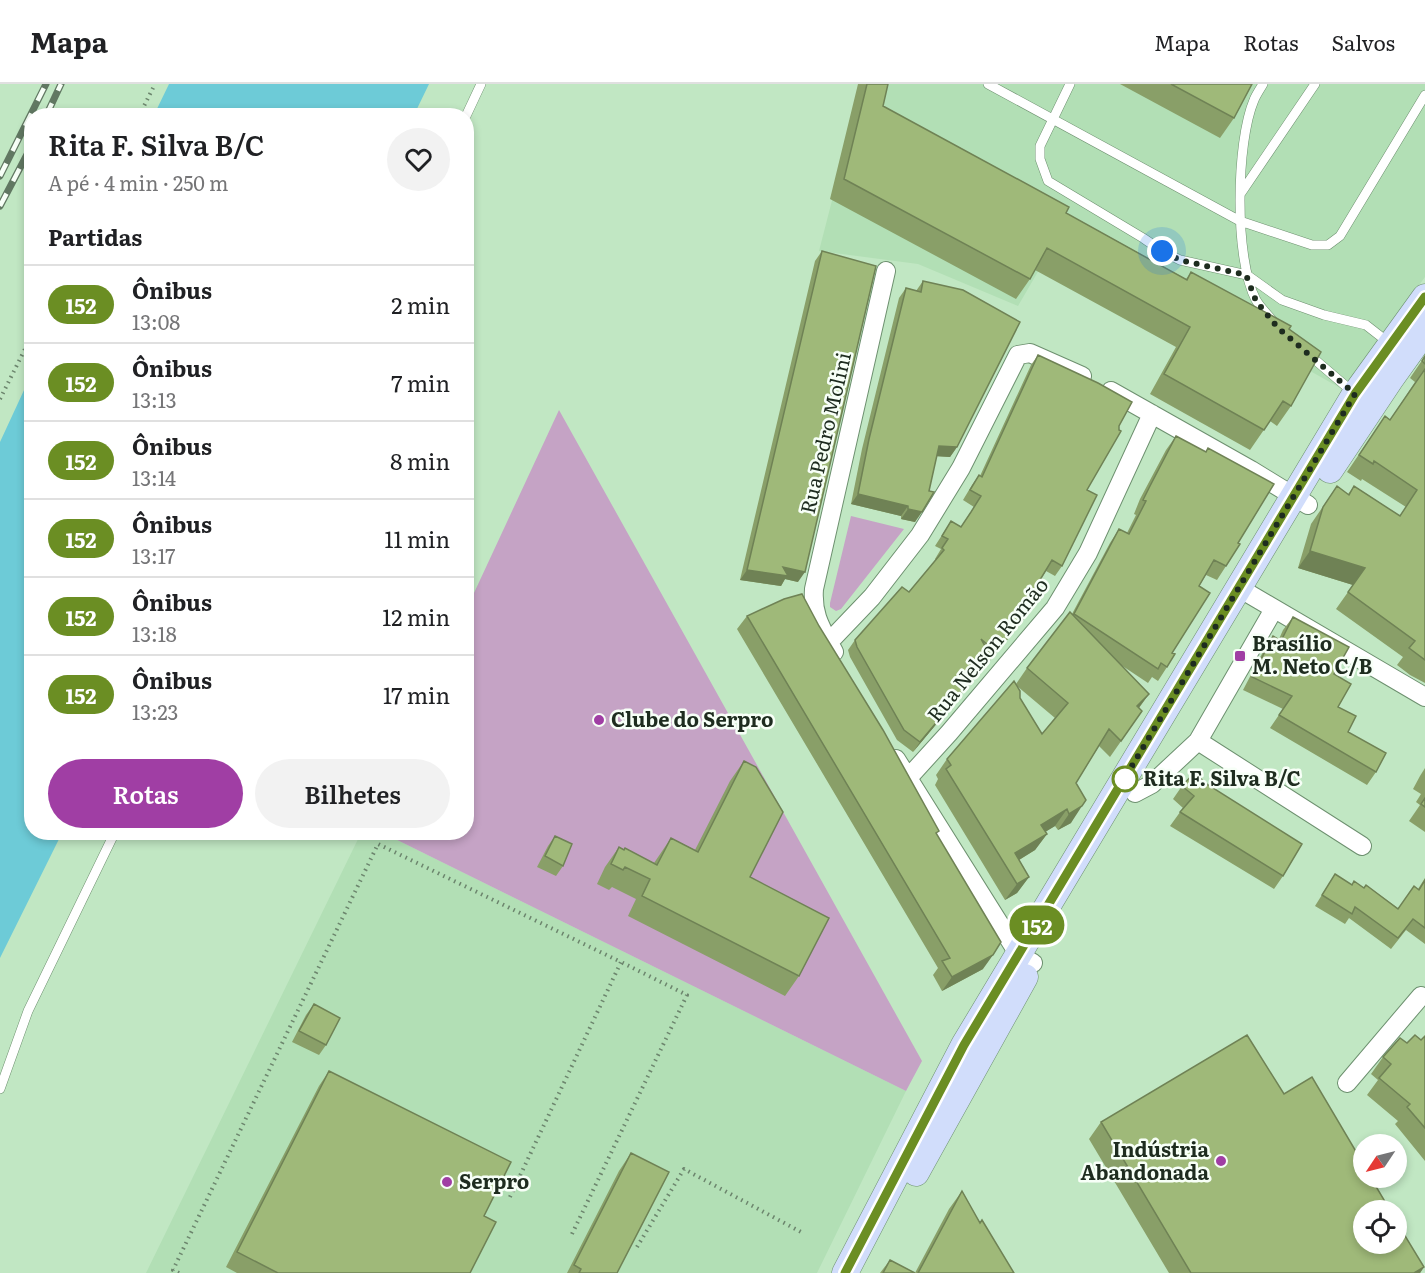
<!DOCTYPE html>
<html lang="pt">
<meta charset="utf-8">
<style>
body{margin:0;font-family:Literata,serif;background:#f2f2f2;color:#202124;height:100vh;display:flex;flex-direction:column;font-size:22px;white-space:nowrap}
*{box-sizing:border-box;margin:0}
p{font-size:20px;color:#757577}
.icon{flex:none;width:33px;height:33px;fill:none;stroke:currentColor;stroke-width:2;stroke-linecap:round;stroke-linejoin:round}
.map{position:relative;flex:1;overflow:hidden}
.details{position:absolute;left:24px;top:24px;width:450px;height:732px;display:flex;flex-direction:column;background:#fff;border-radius:24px;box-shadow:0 3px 9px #0003}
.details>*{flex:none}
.badge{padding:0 12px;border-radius:20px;font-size:21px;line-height:39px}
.needle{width:39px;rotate:235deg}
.controls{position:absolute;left:1353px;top:1050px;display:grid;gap:12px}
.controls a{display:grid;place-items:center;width:54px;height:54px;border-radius:50%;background:#fff;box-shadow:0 3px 9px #0003;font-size:30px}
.you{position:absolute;width:30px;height:30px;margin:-15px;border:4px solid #fff;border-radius:50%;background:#1a73e8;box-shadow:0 0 0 9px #1a73e833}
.map>.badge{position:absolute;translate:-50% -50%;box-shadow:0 0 0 3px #fff}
h2{padding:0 24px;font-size:22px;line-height:54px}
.round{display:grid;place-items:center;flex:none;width:63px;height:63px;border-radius:32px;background:#f2f2f2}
.overview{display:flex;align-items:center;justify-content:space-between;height:102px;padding:0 24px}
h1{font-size:28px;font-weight:600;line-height:45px}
.action{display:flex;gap:12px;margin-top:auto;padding:12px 24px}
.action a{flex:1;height:69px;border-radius:36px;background:#a03ea4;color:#fff;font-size:24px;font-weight:600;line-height:69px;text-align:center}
.action a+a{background:#f2f2f2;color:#202124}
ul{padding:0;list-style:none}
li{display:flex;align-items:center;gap:18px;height:78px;padding:0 24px;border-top:2px solid #e0e0e0}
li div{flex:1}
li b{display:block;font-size:22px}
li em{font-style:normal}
li .badge{min-width:66px;font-weight:700;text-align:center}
header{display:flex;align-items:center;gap:36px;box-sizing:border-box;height:84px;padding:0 30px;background:#fff;border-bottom:2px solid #e0e0e0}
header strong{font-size:28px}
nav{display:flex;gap:33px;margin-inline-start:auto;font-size:21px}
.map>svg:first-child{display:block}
.built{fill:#b2dfb5}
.green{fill:#c5a3c5}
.water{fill:#6dcbd7}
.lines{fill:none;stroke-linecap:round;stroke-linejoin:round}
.service-casing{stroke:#6d906f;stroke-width:10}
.minor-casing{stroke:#6d906f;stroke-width:20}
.secondary-casing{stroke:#6d906f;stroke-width:27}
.path{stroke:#6c856d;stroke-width:4;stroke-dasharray:1.5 4.5;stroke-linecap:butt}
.service{stroke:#fff;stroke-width:9}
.minor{stroke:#fff;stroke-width:18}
.secondary{stroke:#d1ddfb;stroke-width:26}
.rail-casing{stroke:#617862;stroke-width:7}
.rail{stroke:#f7fff7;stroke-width:4.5;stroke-dasharray:14;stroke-linecap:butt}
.wall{fill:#899f68;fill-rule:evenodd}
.shaded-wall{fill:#6f8255}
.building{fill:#9fb979;stroke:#6f8255;stroke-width:1.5}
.line-casing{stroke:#fff;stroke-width:14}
.line{stroke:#6b8e23;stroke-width:9}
.walk{stroke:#1e2c1f;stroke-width:6;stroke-dasharray:0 10.8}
.poi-dot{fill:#a03ea4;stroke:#f7fff7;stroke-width:2}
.stop-dot{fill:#fff;stroke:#6b8e23;stroke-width:3}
.labels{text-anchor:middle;stroke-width:5;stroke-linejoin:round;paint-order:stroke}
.street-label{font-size:20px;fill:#1e2c1f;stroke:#f7fff7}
.poi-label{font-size:20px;font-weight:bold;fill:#1e2c1f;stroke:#f7fff7;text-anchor:start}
.stop-label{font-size:20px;font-weight:bold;fill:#1e2c1f;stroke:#f7fff7;text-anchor:start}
</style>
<header>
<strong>Mapa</strong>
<nav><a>Mapa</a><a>Rotas</a><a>Salvos</a></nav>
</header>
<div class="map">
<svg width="1425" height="1189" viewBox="0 0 1425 1189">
<rect width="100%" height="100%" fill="#c1e7c3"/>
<path class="built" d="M862,0H1425V193L1342,305L1072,152L1061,148L1018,222L918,180L819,167Z
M361,749H383L906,1007L817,1189H146Z"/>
<path class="green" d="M559,326L922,977L906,1007L383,749L466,748L467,524Z
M851,432L904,445L841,525L836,527L830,523V519Z"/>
<path class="water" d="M169,0H429L414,31H154Z
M31,291L32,748L62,749L0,874V358Z"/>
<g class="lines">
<g class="service-casing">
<path id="service" d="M988,0L1240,137L1312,161H1328L1340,152L1425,11
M1070,0L1040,62V75L1048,97L1143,154L1162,167L1180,176L1247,191L1282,216L1324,231L1366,241L1389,259
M1263,0C1260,5 1256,11 1254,16C1236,58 1234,175 1256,216C1260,223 1267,230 1273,237
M466,32L481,0
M1241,109L1315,0
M1307,269L1354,309
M0,1005L28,927L115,748"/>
</g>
<g class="minor-casing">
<path id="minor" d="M1111,307L1251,386L1308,421
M1239,504L1425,613
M829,558L872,513L920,451L961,384L1018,271L1030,269L1082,292
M834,568C822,545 812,532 814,505L886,187
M1198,657L1362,762
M896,675L1019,871L1033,879
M909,693L949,649L1055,524L1088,469L1152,330
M1135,709L1152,700L1198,657L1274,525
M1347,999L1421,912"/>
</g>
<g class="secondary-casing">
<path id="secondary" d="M1330,386L1390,296L1425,247
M916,1089L1025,893
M845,1189L964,961L1355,310L1425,213"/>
</g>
<path class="path" d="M139,32L155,0
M0,315L32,251
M572,1150L687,911L621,878
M637,1163L684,1085L801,1148
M179,1189L173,1186L378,760L621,878L509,1115"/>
<use href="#service" class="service"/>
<use href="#minor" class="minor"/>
<use href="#secondary" class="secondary"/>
<g class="rail-casing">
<path id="rail" d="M46,32L61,0
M0,92L46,0
M0,122L32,61"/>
</g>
<use href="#rail" class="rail"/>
</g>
<path class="wall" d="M858,0H888L883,22L1066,129L1186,195L1191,188L1289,245L1291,322L1277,342L1270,337L1250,366L1150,310L1176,263L1035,186L1030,195L1016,215L830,115Z
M1120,0H1252L1234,34L1220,54Z
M822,167L798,498L785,495L781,502L740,496L815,177Z
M923,197L957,363L950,373L937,372L915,438L901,435V432L851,420L862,365L899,214L906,204L916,207Z
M1038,271L1119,342L1087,406L1062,482L1055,492L1046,487L1018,532L1016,545L913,668L897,656L850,573L848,566L855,556L909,508L936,476L935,475L941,465L935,462L951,437L961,443L974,423L963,416L972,401L979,391L980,392L1031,281Z
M1425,272V599L1410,591L1397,581L1403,573L1336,525L1353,501L1298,484L1311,440L1337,402L1348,410L1354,402L1400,432L1406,423L1362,395L1361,397L1347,388L1385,332L1390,336L1415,298L1410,294Z
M1176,352L1205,368L1208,364L1238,459L1226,482L1217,496L1206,491L1199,502L1167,583L1158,597L1152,593L1148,599L1121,581L1149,610L1139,624L1142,627L1110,673L1099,662L1076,699L1071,739L1058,746L1055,742L1045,748L1047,750L1035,766L1019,776L1029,793L1017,809L1005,816L935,701L938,695L936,691L947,675L1016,600L1027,584L1072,530L1110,459L1119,445L1127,449L1136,431L1134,430L1140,415L1166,366ZM1017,602L1055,634L1042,650L1020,614Z
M747,532L819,542L937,751L983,885L942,907L933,891L938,884L737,545Z
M1293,533L1334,590L1338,623L1348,648L1376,688L1367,701L1270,644L1283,625L1243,606L1264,566L1273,552L1279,555L1283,546Z
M744,677L750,793L799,892L785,912L628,832L636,815L612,803L609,806L597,800L605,783L619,763L654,779L671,754L695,766L730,697Z
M1425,684V748L1409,737L1420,721L1416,718L1421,710L1413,705L1420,692Z
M1182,702L1283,792L1274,805L1170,742L1183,724L1173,715Z
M555,752L563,782L556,792L537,783L548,762Z
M1335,790L1351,801L1364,804L1366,801L1398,824L1418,805L1425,794V860L1406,846L1391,865L1349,834L1345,840L1315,822Z
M314,920L326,961L319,971L292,958L306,931Z
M1425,952V1077L1395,1040L1398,1037L1367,1011L1378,996L1371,990L1383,973L1407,959L1421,956Z
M329,987L470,1189H237L226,1183L319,1002Z
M1284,1010L1424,1183L1420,1189H1169L1089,1055L1101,1038Z
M631,1069L617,1189H567L619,1087Z
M962,1107L980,1139L1014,1189H880L890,1176L915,1189L949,1125Z"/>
<path class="shaded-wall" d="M939,362L957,363L950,373L932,372Z
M858,410L908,422L901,432L851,420Z
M908,425L922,428L915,438L901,435Z
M1310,467L1365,484L1353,501L1298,484Z
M783,483L805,488L798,498L785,495L781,502L740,496L747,486Z
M1023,535L1016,545L989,578L996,568Z
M991,573L984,583L913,668L920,658Z
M1149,610L1137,626V622Z
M1082,722L1071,739L1058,746L1069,730Z
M1067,725L1055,742L1030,757L1041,741Z
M1047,750L1035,766L1006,784L1015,769Z
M1029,793L1017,809L1005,816L1017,800Z
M993,871L983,885L942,907L952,893Z
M1424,1183L1420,1189H1414Z"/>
<path class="building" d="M867,0H888L883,22L1069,123L1066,129L1187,196L1191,188L1291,242L1289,245L1321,268L1291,322L1283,317L1264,346L1164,290L1190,243L1047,164L1030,195L844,95Z
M1171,0H1252L1234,34Z
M822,167L876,182L805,488L783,483L788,492L747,486Z
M923,197L963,206L1020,238L957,363L939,362L929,407L934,408L922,428L908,425V422L858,410L869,355L906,204L921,208Z
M1038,271L1098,299L1132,318L1119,342V346L1121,347L1087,406L1097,411L1062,482L1052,476L1018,532L1023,535L996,568L981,555L991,573L920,658L904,646L857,563L855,556L902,503L909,508L944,466L942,464L948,455L942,452L951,437L961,443L971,428L981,412L970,406L979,391L982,393Z
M1425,272V280L1422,277Z
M1425,285V576L1409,564L1415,557L1348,508L1365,484L1310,467L1323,423L1337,402L1349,411L1354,402L1400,432L1417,406L1374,377L1373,380L1359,371L1385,332L1390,336Z
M1176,352L1206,368L1208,364L1274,400L1238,459L1240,460L1226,482L1214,476L1199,502L1210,509L1172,569L1175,570L1167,583L1161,579L1158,585L1074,530L1119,445L1129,450L1146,417L1143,416L1150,402Z
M802,510L819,542L883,646L939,747L936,749L1001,858L993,871L952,893L942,877L950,874L747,532L784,515Z
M1070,528L1149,610L1137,622L1142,627L1121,657L1109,645L1076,699L1086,716L1082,722L1069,730L1067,725L1041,741L1047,750L1015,769L1029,793L1017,800L946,685L951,681L947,675L1014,597L1020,607V614L1042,650L1068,619L1027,584Z
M1293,533L1349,563L1334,590L1351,600L1338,623L1356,632L1348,648L1386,669L1376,688L1279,631L1292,612L1252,593L1273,552L1281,557Z
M744,677L756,683L783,728L750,793L829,834L799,892L642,812L650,795L625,783L623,786L611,780L619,763L624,766L625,764L657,781L671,754L698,768Z
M1195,688L1205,699L1302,760L1283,792L1180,728L1194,712L1182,702Z
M1425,714V723L1421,720Z
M555,752L572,760L563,782L545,772Z
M1335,790L1352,801L1354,797L1364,804L1366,801L1398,825L1414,802L1419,806L1425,796V844L1413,835L1398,854L1355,823L1352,830L1322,811Z
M314,920L340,934L326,961L299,947Z
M1247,951L1284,1010L1312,993L1364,1081V1094H1371L1390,1126H1364V1160H1396V1137L1424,1183L1414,1189H1191L1101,1038Z
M1415,951L1421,956L1425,952V1044L1407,1023L1410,1020L1379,994L1391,980L1383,973L1400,954L1407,959Z
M329,987L511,1078L484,1132L496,1138L470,1189H278L237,1168Z
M631,1069L669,1088L617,1189H579L581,1185L574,1181Z
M962,1107L980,1139L982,1136L1014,1189H918Z
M890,1176L915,1189H883Z"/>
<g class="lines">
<g class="line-casing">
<path id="line" d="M845,1189L964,961L1355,310L1425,213"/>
</g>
<use href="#line" class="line"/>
<path class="walk" d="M1125,695L1120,702L1355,310L1278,244L1256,217L1246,191L1180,176L1162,167"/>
</g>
<g class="poi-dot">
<rect x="1234" y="566" width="12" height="12" rx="3"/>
<circle cx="599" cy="636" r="6"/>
<circle cx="1221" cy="1077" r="6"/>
<circle cx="447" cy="1098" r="6"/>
</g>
<circle class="stop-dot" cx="1125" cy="695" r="12"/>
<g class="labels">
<g class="street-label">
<text transform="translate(826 349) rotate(-77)" y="7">Rua Pedro Molini</text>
<text transform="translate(988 566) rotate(-51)" y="7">Rua Nelson Romão</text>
</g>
<g class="poi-label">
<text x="1252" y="567">Brasílio<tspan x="1252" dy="23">M. Neto C/B</tspan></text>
<text x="611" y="643">Clube do Serpro</text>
<text x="1209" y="1073" text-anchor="end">Indústria<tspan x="1209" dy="23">Abandonada</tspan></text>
<text x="459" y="1105">Serpro</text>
</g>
<g class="stop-label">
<text x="1143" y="702">Rita F. Silva B/C</text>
</g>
</g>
</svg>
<div class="controls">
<a><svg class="needle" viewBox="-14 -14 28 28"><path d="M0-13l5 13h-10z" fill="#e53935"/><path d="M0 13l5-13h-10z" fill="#757577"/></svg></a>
<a><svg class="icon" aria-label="locate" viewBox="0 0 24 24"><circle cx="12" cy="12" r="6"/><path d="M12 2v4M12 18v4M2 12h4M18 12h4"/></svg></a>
</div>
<div class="you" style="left:1162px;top:167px"></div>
<b class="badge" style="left:1037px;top:841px;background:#6b8e23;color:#fff">152</b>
<section class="details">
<div class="overview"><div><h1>Rita F. Silva B/C</h1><p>A pé · 4 min · 250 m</p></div><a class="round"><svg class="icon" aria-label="heart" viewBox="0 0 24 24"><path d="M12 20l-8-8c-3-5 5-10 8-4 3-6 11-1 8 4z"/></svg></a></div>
<h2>Partidas</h2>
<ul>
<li><span class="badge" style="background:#6b8e23;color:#fff">152</span><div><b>Ônibus</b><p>13:08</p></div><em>2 min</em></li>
<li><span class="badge" style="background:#6b8e23;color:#fff">152</span><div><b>Ônibus</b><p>13:13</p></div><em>7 min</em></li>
<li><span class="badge" style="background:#6b8e23;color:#fff">152</span><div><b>Ônibus</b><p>13:14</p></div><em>8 min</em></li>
<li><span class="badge" style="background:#6b8e23;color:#fff">152</span><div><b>Ônibus</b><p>13:17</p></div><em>11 min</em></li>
<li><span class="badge" style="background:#6b8e23;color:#fff">152</span><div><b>Ônibus</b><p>13:18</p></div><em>12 min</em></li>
<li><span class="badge" style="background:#6b8e23;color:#fff">152</span><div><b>Ônibus</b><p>13:23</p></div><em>17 min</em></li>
</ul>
<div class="action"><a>Rotas</a><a>Bilhetes</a></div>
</section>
</div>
